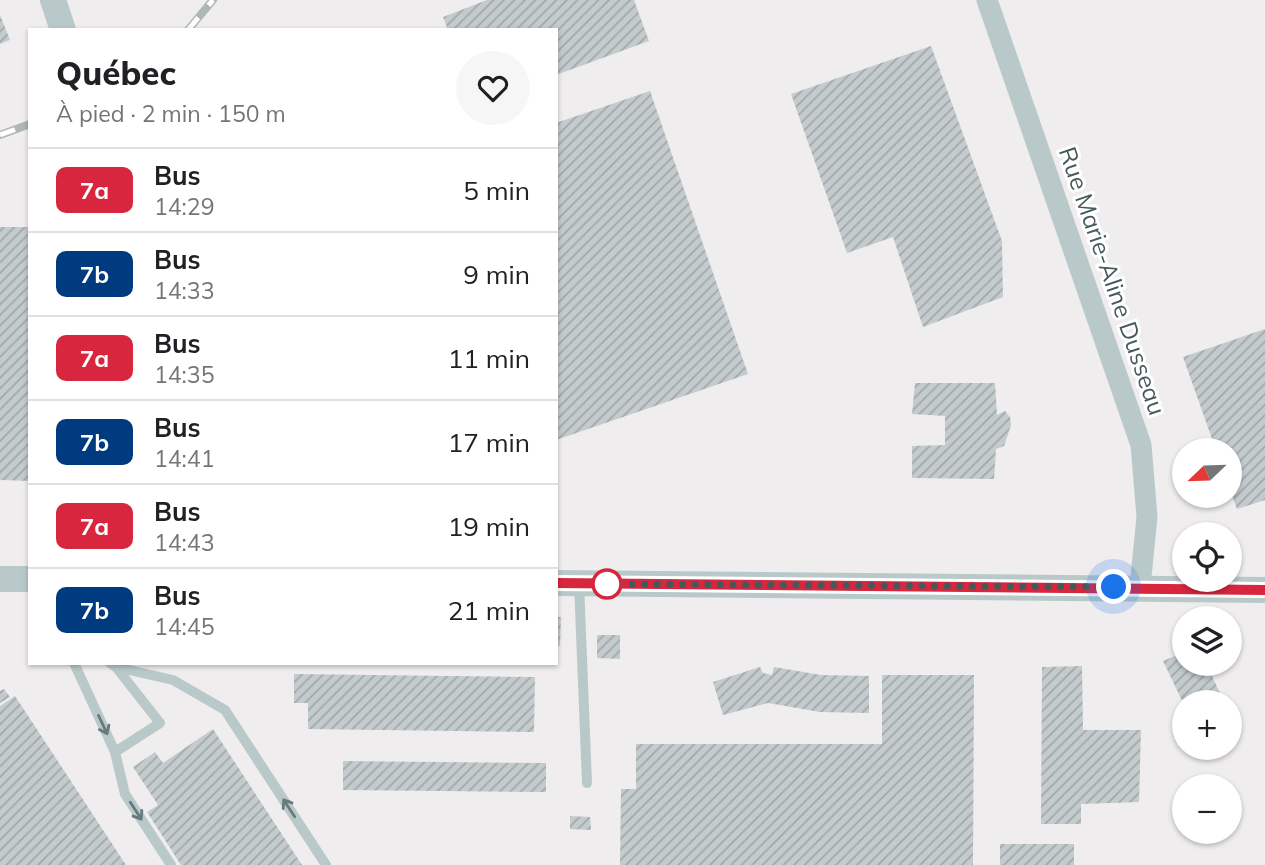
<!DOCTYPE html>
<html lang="fr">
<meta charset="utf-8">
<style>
body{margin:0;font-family:Mulish,sans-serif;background:#f6f6f6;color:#202124;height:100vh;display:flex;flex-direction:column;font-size:26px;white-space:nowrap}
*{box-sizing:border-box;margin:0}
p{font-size:23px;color:#757577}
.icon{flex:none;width:38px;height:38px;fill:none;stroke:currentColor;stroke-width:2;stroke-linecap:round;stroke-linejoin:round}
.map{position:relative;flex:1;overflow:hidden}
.sheet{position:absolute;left:28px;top:28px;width:530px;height:637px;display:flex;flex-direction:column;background:#fff;border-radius:0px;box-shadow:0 2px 5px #0004}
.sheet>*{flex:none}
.badge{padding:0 14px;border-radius:10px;font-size:24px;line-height:46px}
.needle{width:46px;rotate:247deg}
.buttons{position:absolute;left:1172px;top:438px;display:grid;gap:14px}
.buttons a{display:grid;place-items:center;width:70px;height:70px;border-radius:50%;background:#fff;box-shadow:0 2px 5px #0004;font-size:35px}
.you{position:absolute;width:35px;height:35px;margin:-18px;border:5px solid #fff;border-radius:50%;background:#1a73e8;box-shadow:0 0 0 10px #1a73e833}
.map>.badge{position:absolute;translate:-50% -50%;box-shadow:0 0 0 4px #fff}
.round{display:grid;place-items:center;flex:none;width:74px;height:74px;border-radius:37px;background:#f6f6f6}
.overview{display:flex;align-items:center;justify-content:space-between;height:119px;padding:0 28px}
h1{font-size:33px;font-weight:800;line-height:52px}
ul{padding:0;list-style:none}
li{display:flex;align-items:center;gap:21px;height:84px;padding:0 28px;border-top:2px solid #e0e0e0}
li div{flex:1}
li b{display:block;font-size:26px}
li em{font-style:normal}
li .badge{min-width:77px;font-weight:700;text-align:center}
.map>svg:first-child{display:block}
.building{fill:url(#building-hatch)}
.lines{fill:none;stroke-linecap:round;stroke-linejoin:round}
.service{stroke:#b9c9ca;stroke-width:10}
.minor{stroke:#b9c9ca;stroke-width:21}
.tertiary{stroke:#b9c9ca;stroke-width:26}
.rail-casing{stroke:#afb6b7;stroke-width:8}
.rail{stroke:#fff;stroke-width:5;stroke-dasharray:16;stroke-linecap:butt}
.oneway{stroke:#687b7c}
.line-casing{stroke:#fff;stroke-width:16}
.line{stroke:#d7263d;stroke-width:10}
.walk{stroke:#46595a;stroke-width:7;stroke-dasharray:0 12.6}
.stop-dot{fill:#fff;stroke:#d7263d;stroke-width:3.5}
.labels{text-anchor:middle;stroke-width:6;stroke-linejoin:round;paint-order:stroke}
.street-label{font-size:24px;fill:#46595a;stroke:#fff}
</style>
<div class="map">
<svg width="1265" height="865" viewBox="0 0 1265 865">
<defs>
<pattern id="building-hatch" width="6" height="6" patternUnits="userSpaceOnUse" patternTransform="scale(1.75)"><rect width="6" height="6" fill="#c4cbcd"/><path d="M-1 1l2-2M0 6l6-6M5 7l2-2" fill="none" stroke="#a1a8a9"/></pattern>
</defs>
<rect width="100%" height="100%" fill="#f0edee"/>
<path class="building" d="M487,0H634L649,41L556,75V30H448L443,17Z
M0,15L10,40L0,44Z
M931,46L1002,241L1003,297L923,327L893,237L847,253L791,94Z
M650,91L748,374L556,440V123Z
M0,227H30V481L0,480Z
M1265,329V500L1237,509L1230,490V450H1216L1183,357Z
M915,383H995L997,415L1005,411L1010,417L1011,425L1004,446L996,449L994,479L912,478V446L945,445V416L912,414Z
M556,617H561L560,646H556Z
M597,635H620V659L597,658Z
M1185,652V663H1206L1224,702H1185V707L1163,661Z
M1082,666L1083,730H1141L1139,802L1081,804V824H1041L1042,667Z
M760,667L763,673L772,675L774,667L821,675L869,676V713L820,712L768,703L723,715L713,682Z
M294,674L535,677L534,732L308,729V703H294Z
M882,675H974L973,865H620L621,789H636V744H882Z
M4,689L10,697L0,703V691Z
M15,696L126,865H0V706Z
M213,729L302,865H181L147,812L158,805L133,767L155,752L163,763Z
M343,761L546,763V792L343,790Z
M570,816L590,817L591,830L570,829Z
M1000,844H1074V865H1000Z"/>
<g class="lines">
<path class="service" d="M579,583L587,783
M74,663L115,752L160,723L116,667L110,663
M116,667L173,680L225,710L326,865
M115,752L125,794L171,865"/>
<path class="minor" d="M987,0L1141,445L1147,517L1140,587"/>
<path class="tertiary" d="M53,0L63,30
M0,579H30
M556,583L1265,590"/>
<g class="rail-casing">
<path id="rail" d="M188,30L213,0
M0,135L30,124"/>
</g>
<use href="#rail" class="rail"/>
</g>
<defs><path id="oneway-shaft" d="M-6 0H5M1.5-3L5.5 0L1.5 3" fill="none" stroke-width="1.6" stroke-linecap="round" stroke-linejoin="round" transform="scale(1.75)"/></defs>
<g class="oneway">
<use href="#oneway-shaft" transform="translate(103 725) rotate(65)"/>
<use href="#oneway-shaft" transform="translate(289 808) rotate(-123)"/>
<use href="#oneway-shaft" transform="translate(136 811) rotate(57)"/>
</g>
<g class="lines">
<g class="line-casing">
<path id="line" d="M556,583L1265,590"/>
</g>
<use href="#line" class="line"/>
<path class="walk" d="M607,584L1114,587"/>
</g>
<circle class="stop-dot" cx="607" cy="584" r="14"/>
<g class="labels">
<g class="street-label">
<text transform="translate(1112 281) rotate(71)" y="8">Rue Marie-Aline Dusseau</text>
</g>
</g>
</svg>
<div class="buttons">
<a><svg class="needle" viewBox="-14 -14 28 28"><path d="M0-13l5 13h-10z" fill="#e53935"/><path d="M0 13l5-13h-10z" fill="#757577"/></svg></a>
<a><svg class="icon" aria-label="locate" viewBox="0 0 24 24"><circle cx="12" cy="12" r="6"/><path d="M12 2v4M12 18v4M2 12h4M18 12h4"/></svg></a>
<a><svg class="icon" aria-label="layers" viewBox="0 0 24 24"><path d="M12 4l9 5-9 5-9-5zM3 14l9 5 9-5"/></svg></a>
<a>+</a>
<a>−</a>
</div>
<div class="you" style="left:1114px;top:587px"></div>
<section class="sheet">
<div class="overview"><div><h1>Québec</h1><p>À pied · 2 min · 150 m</p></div><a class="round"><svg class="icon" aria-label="heart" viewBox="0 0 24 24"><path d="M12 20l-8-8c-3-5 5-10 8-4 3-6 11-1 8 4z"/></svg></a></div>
<ul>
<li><span class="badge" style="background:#d7263d;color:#fff">7a</span><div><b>Bus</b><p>14:29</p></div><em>5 min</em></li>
<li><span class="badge" style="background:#003b80;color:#fff">7b</span><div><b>Bus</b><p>14:33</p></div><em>9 min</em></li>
<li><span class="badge" style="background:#d7263d;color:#fff">7a</span><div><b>Bus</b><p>14:35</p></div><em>11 min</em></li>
<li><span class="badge" style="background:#003b80;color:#fff">7b</span><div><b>Bus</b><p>14:41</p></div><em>17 min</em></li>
<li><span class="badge" style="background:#d7263d;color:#fff">7a</span><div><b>Bus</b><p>14:43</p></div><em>19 min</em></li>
<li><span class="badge" style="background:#003b80;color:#fff">7b</span><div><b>Bus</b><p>14:45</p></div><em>21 min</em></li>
</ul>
</section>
</div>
